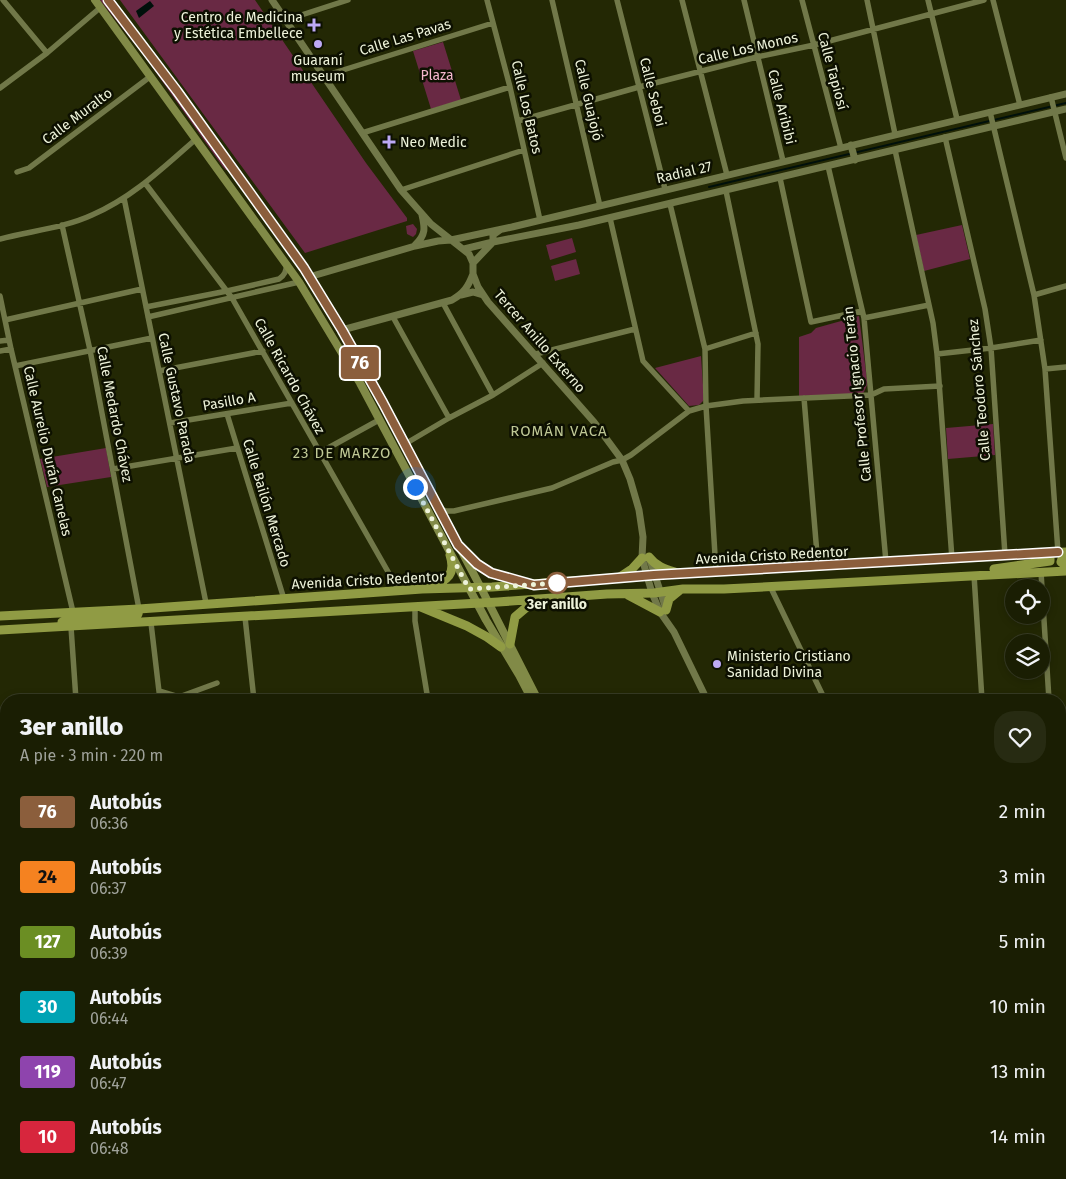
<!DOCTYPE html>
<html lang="es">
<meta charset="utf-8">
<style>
body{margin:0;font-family:"Fira Sans",sans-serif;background:#272b12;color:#f1f3f6;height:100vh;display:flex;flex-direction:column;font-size:19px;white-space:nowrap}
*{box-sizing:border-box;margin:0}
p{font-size:16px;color:#9fa29a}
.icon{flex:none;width:28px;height:28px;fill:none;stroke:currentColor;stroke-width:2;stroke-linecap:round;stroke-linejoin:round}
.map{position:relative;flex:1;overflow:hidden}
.sheet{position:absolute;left:0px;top:694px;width:1066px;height:486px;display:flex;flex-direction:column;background:#1a1e03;border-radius:20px 20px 0 0;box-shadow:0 2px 8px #0003,0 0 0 1px #383c25}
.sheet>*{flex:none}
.badge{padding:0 10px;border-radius:4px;font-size:18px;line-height:32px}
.tools{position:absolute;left:1005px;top:579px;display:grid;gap:10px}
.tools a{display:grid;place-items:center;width:45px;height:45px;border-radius:50%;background:#1a1e03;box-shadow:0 2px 8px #0003,0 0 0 1px #383c25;font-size:25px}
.you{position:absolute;width:25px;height:25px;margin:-12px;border:4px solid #fff;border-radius:50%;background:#1a73e8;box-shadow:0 0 0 8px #1a73e833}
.map>.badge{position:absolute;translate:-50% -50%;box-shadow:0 0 0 2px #fff}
.round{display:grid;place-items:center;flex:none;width:52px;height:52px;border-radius:20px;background:#272b12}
.overview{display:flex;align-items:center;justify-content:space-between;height:85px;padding:0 20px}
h1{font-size:24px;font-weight:800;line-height:38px}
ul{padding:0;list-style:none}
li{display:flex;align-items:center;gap:15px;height:65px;padding:0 20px}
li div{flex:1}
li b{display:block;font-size:19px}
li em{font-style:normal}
li .badge{min-width:55px;font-weight:700;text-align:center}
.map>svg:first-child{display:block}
.green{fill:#692944}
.water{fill:#00100b}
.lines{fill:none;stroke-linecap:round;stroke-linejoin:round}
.stream{stroke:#00100b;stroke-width:2}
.minor{stroke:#717849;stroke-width:5.5}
.tertiary{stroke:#717849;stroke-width:7}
.secondary{stroke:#818a47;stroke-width:8}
.primary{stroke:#909b44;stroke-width:9}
.line-casing{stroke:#fff;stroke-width:11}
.line{stroke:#8b5e3c;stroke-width:8}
.walk{stroke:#eef3da;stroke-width:5;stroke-dasharray:0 9}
.poi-dot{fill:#bda9f5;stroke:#0d1001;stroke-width:2}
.stop-dot{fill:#fff;stroke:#8b5e3c;stroke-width:2.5}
.labels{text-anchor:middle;stroke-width:5;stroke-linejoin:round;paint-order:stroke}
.poi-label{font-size:14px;fill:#eef3da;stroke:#0d1001;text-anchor:start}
.street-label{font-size:14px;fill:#eef3da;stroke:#0d1001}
.park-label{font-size:14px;fill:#f4b7cd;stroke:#0d1001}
.stop-label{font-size:14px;font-weight:bold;fill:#eef3da;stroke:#0d1001}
.neighbourhood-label{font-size:15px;letter-spacing:1px;fill:#bfc895;stroke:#0d1001}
</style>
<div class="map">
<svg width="1066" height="1179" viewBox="0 0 1066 1179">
<rect width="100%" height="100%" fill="#232804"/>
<path class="green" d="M100,0H104L228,167V170H226L223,167L145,57Z
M120,0H255L366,163L407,218V221L305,253Z
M443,42L461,100L431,109L413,51Z
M413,224L417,229L416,234L413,237L407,234L406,226Z
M962,225L970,259L924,271L916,235Z
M572,238L576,252L550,260L546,245Z
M576,259L580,274L555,281L551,266Z
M859,316L867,380V385L863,394L799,396V337L811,333L816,328Z
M701,356L704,400L699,405L689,406L655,368Z
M993,424L995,455L948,459L946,428Z
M106,448L111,477L47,487L40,459Z
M1066,779V846H1065L1062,842L1060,783Z
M0,839L6,855V918L0,922Z"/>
<path class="water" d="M150,1L154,6L139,18L136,11Z"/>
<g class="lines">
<path class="stream" d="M709,187L1066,103
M1060,1026L1066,1027
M0,1043H6"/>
<path class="minor" d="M3,0L47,53
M487,0L510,87L540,220
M552,0L600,206
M617,0L665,189
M682,0L727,175
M744,0L783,161
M802,0L841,148
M867,0L895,134
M928,0L957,119
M993,0L1020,105
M286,20L348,0
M324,76L493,23
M0,88L47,53L101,7
M1051,97L1066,158
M990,112L1034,295L1045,369L1058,552
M518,121L639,87L757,57L814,45L984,0
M362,133L510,87
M945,137L985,309L991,348L1005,555
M895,150L933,323L937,354L952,559
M828,166L864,318L886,562
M17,172L29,168L151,76
M780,178L811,322L862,311
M145,183L232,298L399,591
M401,190L524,150
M726,191L758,344L757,400
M124,198L206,603
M670,204L705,349L706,406L716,572
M610,218L643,361L689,411
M62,225L90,350L139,609
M0,239C30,231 64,228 92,215C132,198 164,167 196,139
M1034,295L1066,286
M0,296L11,349L73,612
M443,303L493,395
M146,307L227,291L279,279C285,275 286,271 287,264
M148,317L299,282
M393,317L449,418
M864,318L929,305
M5,320L142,289
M0,341L9,340
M705,349L756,333
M0,351L11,349
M536,354L635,329
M937,354L991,348L1041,340
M15,366L152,338
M1045,369L1066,367
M159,371L263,351
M804,398L818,566
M227,414L284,599
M170,423L292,403
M405,444L449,418L493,395L543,363
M319,453L379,420
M113,469L237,448
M439,509L446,511H454L552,488L613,462L622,460L631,455L689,411L706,406L743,401L871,395L884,389L940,386
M1041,572L1049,700
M974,575L982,700
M770,586L825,700
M416,606L415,610V621L428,700
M245,617L254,700
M151,623L160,700
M71,627L76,700
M159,691L179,697L217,683
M957,700L982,698
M0,743L6,815
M1060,777H1066
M3,835L6,827
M1060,849H1066
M1060,853L1066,961
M1060,1095L1066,1094
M0,1163H6
M1060,1165L1066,1164
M58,1174V1179
M132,1174V1179
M296,1174V1179
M382,1174L383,1179
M459,1174L460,1179
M541,1174L542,1179
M618,1174L619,1179
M980,1179L1011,1174"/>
<path class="tertiary" d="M272,0L401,190L431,224L469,254L473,263V274L478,287L488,302L594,422L622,460L630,479L639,510L643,537L642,558L652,593L660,612L674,632L707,700
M851,145L855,160
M415,245C426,235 425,228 422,215
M464,249L493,242L579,225L1066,109
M473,263L493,242V235L500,230
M309,277L415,246L438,241L451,240L512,227L1066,94
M461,295L473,292L483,295
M342,330L452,300C464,293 468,287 473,274
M649,557L666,609
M1060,1019H1066
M1060,1033L1066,1034
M0,1035H6
M0,1050H6
M204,1174L205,1179
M215,1174V1179
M882,1174L884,1179"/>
<path class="secondary" d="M95,0L299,282L360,383L486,620L519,675L532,700
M108,0L177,91L298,260L329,308L405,444L481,588L538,700
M724,1174L725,1179"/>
<path class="primary" d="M458,545L477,564L491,573L526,583
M649,557C656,566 664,569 675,572
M1066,557L1062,559L1061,562L1066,566
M994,569L1050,561V556L1044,554
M620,577L632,569L642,558
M430,587C448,580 456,574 450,555
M628,595L660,612
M421,607L467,626L487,637L501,647
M666,610L669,599L680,590
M0,616L139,609L422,589L492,587L653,575L1066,552
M62,622L131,617L138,614L139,609
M0,630L498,602L607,594L654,593L683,589H724L1066,571
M510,644L515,617L535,600"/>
</g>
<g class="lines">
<g class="line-casing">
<path id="line" d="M108,0L177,91L304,268L342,330L383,403L458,545L477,564L491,573L534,585L654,575L1058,552"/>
</g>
<use href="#line" class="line"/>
<path class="walk" d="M415,487L469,589L557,583"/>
</g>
<g class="poi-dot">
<path d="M311.5 17.5h5v5h5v5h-5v5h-5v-5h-5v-5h5z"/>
<circle cx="318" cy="44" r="5"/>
<path d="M386.5 134.5h5v5h5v5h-5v5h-5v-5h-5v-5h5z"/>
<circle cx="717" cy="664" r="5"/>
</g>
<circle class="stop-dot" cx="557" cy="583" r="10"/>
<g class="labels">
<g class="poi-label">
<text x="303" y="22" text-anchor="end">Centro de Medicina<tspan x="303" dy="16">y Estética Embellece</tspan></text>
<text x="318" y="65" text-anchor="middle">Guaraní<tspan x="318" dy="16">museum</tspan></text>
<text x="400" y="147">Neo Medic</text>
<text x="727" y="661">Ministerio Cristiano<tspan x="727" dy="16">Sanidad Divina</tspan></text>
</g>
<g class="street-label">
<text transform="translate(405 37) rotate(-17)" y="5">Calle Las Pavas</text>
<text transform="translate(748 48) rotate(-13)" y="5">Calle Los Monos</text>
<text transform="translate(833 71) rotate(75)" y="5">Calle Tapiosí</text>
<text transform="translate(653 92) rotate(76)" y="5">Calle Seboi</text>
<text transform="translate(589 100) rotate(77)" y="5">Calle Guajojó</text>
<text transform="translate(527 107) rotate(77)" y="5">Calle Los Batos</text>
<text transform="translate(782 107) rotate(76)" y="5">Calle Aribibi</text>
<text transform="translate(77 116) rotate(-37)" y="5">Calle Muralto</text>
<text transform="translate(684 172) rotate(-13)" y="5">Radial 27</text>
<text transform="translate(540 341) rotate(49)" y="5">Tercer Anillo Externo</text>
<text transform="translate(290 376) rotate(61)" y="5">Calle Ricardo Chávez</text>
<text transform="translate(979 390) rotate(-95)" y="5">Calle Teodoro Sánchez</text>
<text transform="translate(857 394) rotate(-96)" y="5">Calle Profesor Ignacio Terán</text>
<text transform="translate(177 398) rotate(78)" y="5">Calle Gustavo Parada</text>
<text transform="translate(229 401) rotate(-10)" y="5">Pasillo A</text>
<text transform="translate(115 414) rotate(79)" y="5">Calle Medardo Chávez</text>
<text transform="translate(48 451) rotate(77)" y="5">Calle Aurelio Durán Canelas</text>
<text transform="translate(267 503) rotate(73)" y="5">Calle Bailón Mercado</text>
<text transform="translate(772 555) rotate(-3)" y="5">Avenida Cristo Redentor</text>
<text transform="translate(368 580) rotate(-3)" y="5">Avenida Cristo Redentor</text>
</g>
<g class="park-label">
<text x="437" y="80">Plaza</text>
</g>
<g class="stop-label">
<text x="557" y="609">3er anillo</text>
</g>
<g class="neighbourhood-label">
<text x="559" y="436">ROMÁN VACA</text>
<text x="342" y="458">23 DE MARZO</text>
</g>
</g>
</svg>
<div class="tools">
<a><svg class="icon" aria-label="locate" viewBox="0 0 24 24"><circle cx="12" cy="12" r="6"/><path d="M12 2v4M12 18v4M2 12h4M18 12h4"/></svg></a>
<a><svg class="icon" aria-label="layers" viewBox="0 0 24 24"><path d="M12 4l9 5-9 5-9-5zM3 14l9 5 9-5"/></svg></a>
</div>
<div class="you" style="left:415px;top:487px"></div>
<b class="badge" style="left:360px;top:363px;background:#8b5e3c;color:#fff">76</b>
<section class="sheet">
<div class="overview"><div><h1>3er anillo</h1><p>A pie · 3 min · 220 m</p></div><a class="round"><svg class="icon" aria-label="heart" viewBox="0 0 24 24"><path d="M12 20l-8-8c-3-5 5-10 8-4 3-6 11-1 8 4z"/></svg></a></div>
<ul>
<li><span class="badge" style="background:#8b5e3c;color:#fff">76</span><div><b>Autobús</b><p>06:36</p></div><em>2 min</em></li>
<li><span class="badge" style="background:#f58220;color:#111">24</span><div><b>Autobús</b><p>06:37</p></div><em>3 min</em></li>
<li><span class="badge" style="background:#6b8e23;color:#fff">127</span><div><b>Autobús</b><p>06:39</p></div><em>5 min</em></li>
<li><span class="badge" style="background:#00a3b4;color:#fff">30</span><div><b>Autobús</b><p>06:44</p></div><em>10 min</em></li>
<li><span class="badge" style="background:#8e44ad;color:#fff">119</span><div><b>Autobús</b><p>06:47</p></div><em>13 min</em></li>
<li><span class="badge" style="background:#d7263d;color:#fff">10</span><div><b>Autobús</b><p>06:48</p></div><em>14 min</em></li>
</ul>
</section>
</div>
